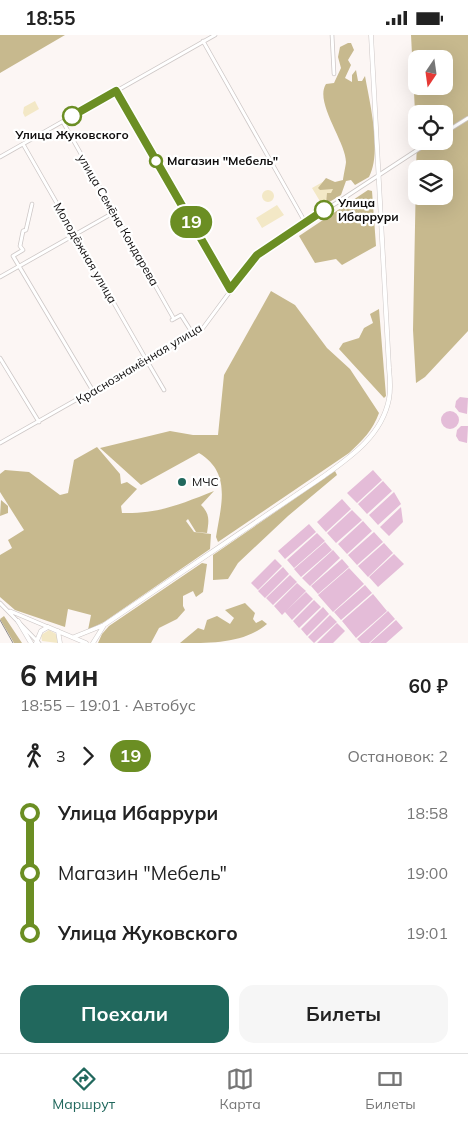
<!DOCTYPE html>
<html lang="ru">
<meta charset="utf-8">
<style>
body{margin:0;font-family:Mulish,sans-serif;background:#f6f6f6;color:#222;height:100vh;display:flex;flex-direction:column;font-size:19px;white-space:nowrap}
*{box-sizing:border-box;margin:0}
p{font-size:16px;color:#767676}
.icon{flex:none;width:28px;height:28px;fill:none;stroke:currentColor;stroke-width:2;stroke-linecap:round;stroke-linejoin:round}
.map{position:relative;height:608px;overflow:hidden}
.details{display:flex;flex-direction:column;background:#fff;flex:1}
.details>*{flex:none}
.badge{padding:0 10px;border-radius:16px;font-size:18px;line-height:32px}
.needle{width:32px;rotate:193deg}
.tools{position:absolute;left:408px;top:15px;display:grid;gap:10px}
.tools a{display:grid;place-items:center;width:45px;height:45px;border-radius:10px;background:#fff;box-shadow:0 5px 20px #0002;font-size:25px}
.map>.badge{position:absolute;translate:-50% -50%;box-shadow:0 0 0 2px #fff}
.legs{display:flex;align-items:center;gap:8px;height:55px;padding:0 20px;font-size:16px}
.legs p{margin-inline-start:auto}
.headline{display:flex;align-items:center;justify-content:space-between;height:85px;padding:0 20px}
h1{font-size:28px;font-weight:700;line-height:38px}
.primary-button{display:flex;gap:10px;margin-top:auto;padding:10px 20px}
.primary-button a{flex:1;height:58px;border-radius:15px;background:#21685d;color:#fff;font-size:20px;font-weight:700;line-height:58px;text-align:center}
.primary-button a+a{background:#f6f6f6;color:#222}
ul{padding:0 20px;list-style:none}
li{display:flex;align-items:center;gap:18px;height:60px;font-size:19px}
li i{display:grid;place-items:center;width:8px;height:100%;margin:0 6px;background:currentColor}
li i::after{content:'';width:12px;height:12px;margin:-6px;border:4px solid;border-radius:50%;background:#fff}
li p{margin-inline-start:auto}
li:first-child i{background:linear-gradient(#0000 50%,currentColor 0)}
li:last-child i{background:linear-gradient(currentColor 50%,#0000 0)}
.status{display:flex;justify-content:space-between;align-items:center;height:35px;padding:0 25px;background:#fff;direction:ltr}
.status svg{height:14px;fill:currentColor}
.menu{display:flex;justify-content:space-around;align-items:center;height:70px;border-top:1px solid #e0e0e0;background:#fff;font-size:14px;color:#767676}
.menu a{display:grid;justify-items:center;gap:2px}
.menu .active{color:#21685d}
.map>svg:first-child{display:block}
.green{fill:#f3e8c6}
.forest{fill:#c7b98e;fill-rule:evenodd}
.water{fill:#e4bcd8}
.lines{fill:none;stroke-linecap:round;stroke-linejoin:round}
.minor-casing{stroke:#cdc7c6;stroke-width:4.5}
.major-casing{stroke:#cdc7c6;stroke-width:5}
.minor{stroke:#fff;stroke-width:3}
.major{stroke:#fff;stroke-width:4}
.tram{stroke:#908c8b;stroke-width:1}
.line-1-casing{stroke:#fff;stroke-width:11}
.line-1{stroke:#6b8e23;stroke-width:8}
.stop-1-dot{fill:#fff;stroke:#6b8e23;stroke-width:2.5}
.poi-dot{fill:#21685d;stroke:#fff;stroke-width:2}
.labels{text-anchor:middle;stroke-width:4.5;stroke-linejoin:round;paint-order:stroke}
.stop-label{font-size:12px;font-weight:bold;fill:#0f0d0d;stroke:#fff;text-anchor:start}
.street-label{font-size:12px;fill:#0f0d0d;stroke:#fff}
.poi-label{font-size:12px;fill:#0f0d0d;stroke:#fff;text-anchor:start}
</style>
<div class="status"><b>18:55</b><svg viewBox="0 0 49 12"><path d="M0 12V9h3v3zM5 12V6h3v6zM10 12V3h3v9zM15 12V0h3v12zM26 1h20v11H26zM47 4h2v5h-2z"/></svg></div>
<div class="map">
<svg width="468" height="608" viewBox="0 0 468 608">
<rect width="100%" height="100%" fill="#fcf6f4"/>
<path class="green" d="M35,66L39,74L25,82L23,78L24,72Z
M328,144L337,158L321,168L312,153Z
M262 161a6 6 0 1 1 12 0a6 6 0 1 1-12 0Z
M277,170L284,180L262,193L256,183Z
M49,595L58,600V608L42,606L41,600Z"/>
<path class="forest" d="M0,0H65L0,38Z
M411,0H468V296L425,342L416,348L413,295L416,140V161H444V134H416L417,106H444V79H416V96ZM416,24H444V51H416Z
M348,8H351L354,15L348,25L351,30L345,43L352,47V40L356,35L358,46H362L365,41C370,69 382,117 369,142L355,150L351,145L346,146L341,160L326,169L327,158H331L333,154L320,155L318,153L326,143L335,147L343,145C343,143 346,129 346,127C346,107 314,67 326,49L334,48L341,33L338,22L340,12Z
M368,155L372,156L376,211L342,230L336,224L315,228L299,201Z
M271,256L295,270L327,313L350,334L379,378C373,395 362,406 349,418L218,507L216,502C221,470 232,438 199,418L141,450L100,413L170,396L193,400H218L224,340Z
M379,274L386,361L384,363L339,314L343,308L359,303L364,293L373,288L370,279Z
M97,412L120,439L121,449L127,447L137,454L121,471L122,478C158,479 181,469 214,456L201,470C210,479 209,485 207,498L196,497L188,484L186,486L194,497L211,499L210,514L104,587L88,595L91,580L68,574L65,592L15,575L0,562V520L12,513L8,505L24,495L0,457V439L5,435L29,437L60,460L68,458L74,425Z
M335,436L337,440L288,481L238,528L228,544L213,545V520Z
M1,465L8,471V478L0,481Z
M202,528L207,529L203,557L196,562L193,556L183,561V571L185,575L177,584L159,593L151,608H98L102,599L109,591Z
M245,568L255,578L253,584L256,588L262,585L267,589C244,608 213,608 180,608L198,593L204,595L207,585L217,581L230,589L234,583L225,575Z
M4,581L22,608H14L0,584Z"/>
<path class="water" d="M460,362L468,363L467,379L459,377L455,372L456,366Z
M441 385a9 9 0 1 1 18 0a9 9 0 1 1-18 0Z
M461,391H468L467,408L459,406L456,401L457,395Z
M373,435L382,445L357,468L347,458Z
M383,446L392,456L367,479L358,469Z
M394,457L401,469L378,490L369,480Z
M342,464L351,474L326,497L317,487Z
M401,472L403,487L389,501L380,492Z
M352,475L362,485L336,508L327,498Z
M363,486L372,496L347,519L338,509Z
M309,489L316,497L285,524L278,516Z
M374,497L383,507L357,530L348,520Z
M317,498L325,506L294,533L287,525Z
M325,507L332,515L301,542L294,534Z
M384,508L393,518L368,542L358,531Z
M333,515L340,523L310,551L302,543Z
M394,519L404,529L378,552L369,542Z
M275,524L282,531L258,555L251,548Z
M342,524L349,532L318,559L311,551Z
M283,532L289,539L265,563L258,556Z
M349,533L364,549L333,577L318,560Z
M290,540L297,547L273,570L266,563Z
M297,548L306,556L287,575L306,557L313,564L292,585L285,577L282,580L274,571Z
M365,550L372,558L341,585L334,577Z
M373,559L387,576L356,603L342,586Z
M314,565L321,572L299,593L293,586Z
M323,572L329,579L307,601L301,594Z
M388,576L395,584L369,608H361L357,604Z
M330,580L337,587L314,608L308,602Z
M396,585L403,593L386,608H370Z
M337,588L345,596L333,608H317Z"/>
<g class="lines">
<g class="minor-casing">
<path id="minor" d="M332,0L334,39
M203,6L305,187
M116,56L230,254
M63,87L174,284
M444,98L468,83
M23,109L147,326
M0,122L215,0
M32,169L26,195L23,196L20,211L23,215L13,221L93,356
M0,242L113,178
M172,285L181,280L193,299
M0,323L39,387
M147,326L164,355
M0,408L203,293L257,220L431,106
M0,568L39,608
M10,576L48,592"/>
</g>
<g class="major-casing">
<path id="major" d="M18,586L31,608
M58,596L60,608
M74,602L104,590L324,441C352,421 382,400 389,364C391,354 390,343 389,333L371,0
M36,608L41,596L48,592L86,608
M93,608L103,592"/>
</g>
<use href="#minor" class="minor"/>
<use href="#major" class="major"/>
<path class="tram" d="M0,585L13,608"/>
</g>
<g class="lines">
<g class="line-1-casing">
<path id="line-1" d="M72,81L116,56L230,254L257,220L324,175"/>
</g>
<use href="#line-1" class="line-1"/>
</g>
<g class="stop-1-dot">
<circle cx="72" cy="81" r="9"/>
<circle cx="156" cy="126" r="6"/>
<circle cx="324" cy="175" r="9"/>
</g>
<circle class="poi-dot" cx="182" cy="447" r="5"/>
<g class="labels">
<g class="stop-label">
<text x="72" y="104" text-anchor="middle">Улица Жуковского</text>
<text x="167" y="130">Магазин "Мебель"</text>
<text x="338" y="172">Улица<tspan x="338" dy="14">Ибаррури</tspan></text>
</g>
<g class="street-label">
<text transform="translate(118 185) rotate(60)" y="4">улица Семёна Кондарева</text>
<text transform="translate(85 218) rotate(60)" y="4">Молодёжная улица</text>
<text transform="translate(139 329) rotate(-31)" y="4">Краснознамённая улица</text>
</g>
<g class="poi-label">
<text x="192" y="451">МЧС</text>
</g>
</g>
</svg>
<div class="tools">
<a><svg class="needle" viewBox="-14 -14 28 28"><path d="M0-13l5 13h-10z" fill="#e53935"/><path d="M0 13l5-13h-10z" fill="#767676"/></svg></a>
<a><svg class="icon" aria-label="locate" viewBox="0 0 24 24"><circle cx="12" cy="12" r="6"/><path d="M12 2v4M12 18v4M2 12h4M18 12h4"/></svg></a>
<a><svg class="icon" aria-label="layers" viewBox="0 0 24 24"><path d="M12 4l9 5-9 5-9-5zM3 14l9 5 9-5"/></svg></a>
</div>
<b class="badge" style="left:191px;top:187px;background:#6b8e23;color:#fff">19</b>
</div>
<section class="details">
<div class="headline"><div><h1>6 мин</h1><p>18:55 – 19:01 · Автобус</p></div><b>60 ₽</b></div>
<div class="legs"><svg class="icon" aria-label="walk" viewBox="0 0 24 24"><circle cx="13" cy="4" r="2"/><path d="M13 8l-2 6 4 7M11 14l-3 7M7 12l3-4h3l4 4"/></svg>3<svg class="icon" aria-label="forward" viewBox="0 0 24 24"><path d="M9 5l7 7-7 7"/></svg><b class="badge" style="background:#6b8e23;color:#fff">19</b><p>Остановок: 2</p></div>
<ul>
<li><i style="color:#6b8e23"></i><b>Улица Ибаррури</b><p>18:58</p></li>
<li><i style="color:#6b8e23"></i><span>Магазин &quot;Мебель&quot;</span><p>19:00</p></li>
<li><i style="color:#6b8e23"></i><b>Улица Жуковского</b><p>19:01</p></li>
</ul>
<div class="primary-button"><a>Поехали</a><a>Билеты</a></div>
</section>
<nav class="menu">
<a class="active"><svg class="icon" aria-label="directions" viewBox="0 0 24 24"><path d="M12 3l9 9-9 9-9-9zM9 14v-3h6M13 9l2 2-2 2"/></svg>Маршрут</a>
<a><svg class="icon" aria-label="map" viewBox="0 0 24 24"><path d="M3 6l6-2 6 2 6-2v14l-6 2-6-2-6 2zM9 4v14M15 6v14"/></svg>Карта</a>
<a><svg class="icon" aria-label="tickets" viewBox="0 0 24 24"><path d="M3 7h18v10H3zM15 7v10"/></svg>Билеты</a>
</nav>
